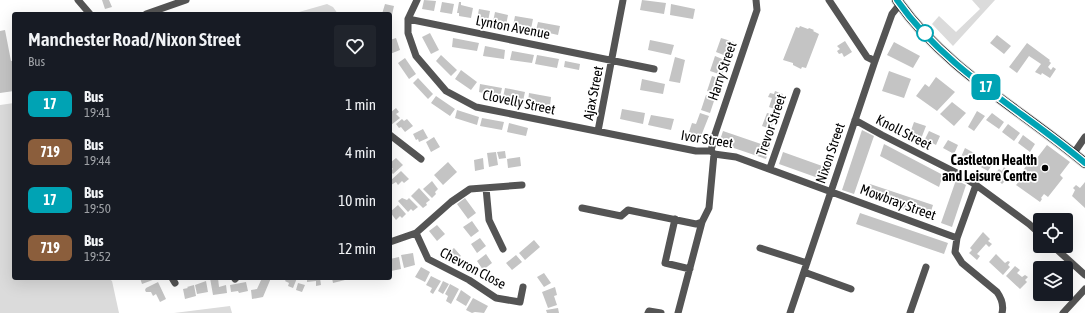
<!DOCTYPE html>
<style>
body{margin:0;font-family:"Asap Condensed",sans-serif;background:#20242c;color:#f1f3f6;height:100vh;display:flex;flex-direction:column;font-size:15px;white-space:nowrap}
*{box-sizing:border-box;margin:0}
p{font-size:13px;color:#9ea1a6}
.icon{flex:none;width:22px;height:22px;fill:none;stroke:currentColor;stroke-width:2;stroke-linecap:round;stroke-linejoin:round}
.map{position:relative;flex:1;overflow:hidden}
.sheet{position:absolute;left:12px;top:12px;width:380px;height:268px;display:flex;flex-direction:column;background:#171b24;border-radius:4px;box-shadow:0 4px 16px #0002}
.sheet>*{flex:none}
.badge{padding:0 8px;border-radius:6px;font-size:14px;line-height:26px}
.tools{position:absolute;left:1033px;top:213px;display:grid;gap:8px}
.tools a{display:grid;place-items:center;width:40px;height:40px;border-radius:4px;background:#171b24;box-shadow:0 4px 16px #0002;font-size:20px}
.map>.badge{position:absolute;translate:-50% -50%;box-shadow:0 0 0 2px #fff}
.round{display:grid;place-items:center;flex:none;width:42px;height:42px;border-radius:4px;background:#20242c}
.overview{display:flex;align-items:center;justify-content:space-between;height:68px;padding:0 16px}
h1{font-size:19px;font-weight:600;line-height:30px}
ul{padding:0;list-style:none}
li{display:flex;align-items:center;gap:12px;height:48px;padding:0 16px}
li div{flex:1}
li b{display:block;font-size:15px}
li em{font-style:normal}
li .badge{min-width:44px;font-weight:700;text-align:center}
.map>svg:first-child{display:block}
.green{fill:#dbdbdb}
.building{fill:#c4c4c4}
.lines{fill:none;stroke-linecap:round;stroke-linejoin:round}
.primary-casing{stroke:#dbdbdb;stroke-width:12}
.street{stroke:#545454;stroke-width:7}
.primary{stroke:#000;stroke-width:10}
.line-casing{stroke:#fff;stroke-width:9}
.line{stroke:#00a3b4;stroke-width:6}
.stop-dot{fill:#fff;stroke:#00a3b4;stroke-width:2}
.poi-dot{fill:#000;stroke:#fff;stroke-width:1.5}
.labels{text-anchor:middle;stroke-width:3.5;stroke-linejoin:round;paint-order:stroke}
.street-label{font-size:14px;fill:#000;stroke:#fff}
.poi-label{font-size:14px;font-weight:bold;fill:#000;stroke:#fff;text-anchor:end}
</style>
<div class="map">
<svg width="1085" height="313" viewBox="0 0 1085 313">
<rect width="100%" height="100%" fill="#fff"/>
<path class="green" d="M972,0H995L953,46L932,24L939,16L956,32L980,9Z
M327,4L333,7L338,14H292Z
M14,103V278H108L112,281L119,313H0V105Z
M230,306L232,313H174Z"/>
<path class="building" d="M102,0H109L112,7L105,9Z
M424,0L436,1L434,11L422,9Z
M642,0L666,3L664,14L640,10Z
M442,2L454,4L452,14L440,12Z
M459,2H461V5L473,8L471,18L459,16V13H457Z
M385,4L394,6L391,19L390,14H382Z
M671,4L695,9L693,19L670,15Z
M479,9L490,11L488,21L477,19Z
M495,12L508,15L506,25L493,22Z
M515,16L533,19L531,29L513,26Z
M538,22L560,26L558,35L536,30Z
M800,26L808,29L809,28L814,30L813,31L819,34L806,68L802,67L801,69L793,65V63L783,60L796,27L799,28Z
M5,30L11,61H14V91L0,93V31Z
M430,33L439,50L431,54L422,37Z
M997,35L1011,46L1004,54L990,43Z
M396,38L400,50L390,54V40Z
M453,38L479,43L477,51L452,47Z
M721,38L734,42L729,57L716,52Z
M650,40L674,45L671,55L648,50Z
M845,41L852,52L844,57L842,53L839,54L837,51L840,49L837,46Z
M894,42L920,56L913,68L887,55Z
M1027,43L1050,60L1049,61L1051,63L1048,67L1051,70L1053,67L1056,69L1050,78L1042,73L1041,75L1035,72L1041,64L1029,56L1017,73L1009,67Z
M485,46L505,50L504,59L483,56Z
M512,51L534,55L532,63L510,60Z
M441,55L457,70L451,76L436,61Z
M537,55L559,59L557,68L535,64Z
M715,56L727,61L722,75L710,71Z
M675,57L685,60L680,83L669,81Z
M405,58L416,74L409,79L398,63Z
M565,61L580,64L579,70L564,67Z
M461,70L477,82L471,90L455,79Z
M889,71L911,79L904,98L882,91Z
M712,76L721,79L716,94L707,91Z
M936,77L955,92L937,111L916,96L925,84L929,87Z
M418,78L433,94L428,99L413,83Z
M642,79L665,84L663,94L640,90Z
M480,84L502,88L500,97L479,92Z
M505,88L525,92L523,101L503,97Z
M775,91L783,94L777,110L769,107L772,98L768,97L770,93L774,94Z
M529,93L551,97L550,106L528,102Z
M706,95L715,98L710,113L701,110Z
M436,96L455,109L450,116L431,103Z
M952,102L966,113L954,126L940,114Z
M396,108L399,112L396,114L400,118L391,125L390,113Z
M622,109L645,113L643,124L620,119Z
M457,110L479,117L477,125L455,118Z
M977,111L985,116L974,131L968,127Z
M700,113L709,116L701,136L689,132L692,123L696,124Z
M767,113L775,115L771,129L762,126Z
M992,113L1004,122L999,129L986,120Z
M651,115L674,119L671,130L648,125Z
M482,118L504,122L502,130L480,126Z
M402,119L404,121L407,119L413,126L405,132L401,127L399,128L396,124Z
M914,122L926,126L919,144L908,139Z
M509,123L528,128L526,136L507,132Z
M1008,124L1020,133L1014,141L1002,132Z
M423,129L428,138L419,142L418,139L416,140L413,134Z
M862,130L874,136L854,194L842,190Z
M723,131L770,147L766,159L719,143Z
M929,131L940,136L936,145L925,139Z
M1023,135L1035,144L1030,152L1018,143Z
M434,137L440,147L431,152L426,142Z
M948,140L958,145L954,154L943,148Z
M884,144L943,175L939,187L880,156Z
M1047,145L1070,162L1060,175L1063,178L1048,197L1044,194L1041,198L1042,199L1040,202L1016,185L1023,177L1020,175L1033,156L1037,158Z
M965,148L976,154L971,163L961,157Z
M505,151L506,158L499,159L497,152Z
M496,152L498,165L489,167L487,153Z
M783,152L825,167L821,179L779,164Z
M520,157L521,166L508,168L507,159Z
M982,157L993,163L988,171L977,165Z
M396,158L403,165L393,174L390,171L393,169L390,166V163Z
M483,158L484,169L475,171L474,160Z
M448,162L457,172L443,185L434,175Z
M1004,167L1007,170L1004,173L1009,177L1002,184L993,176L999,169L1002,171Z
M401,171L409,179L404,183L402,181L398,185L396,182L391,185L390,181Z
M956,180L966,185L952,227L941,223Z
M432,181L438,189L435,192L436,194L432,198L423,189Z
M1085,182V208L1072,196L1075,190L1073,188L1076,185L1080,188Z
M870,184L933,205L929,217L866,196Z
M419,188L430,200L426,203L427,205L423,208L411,196Z
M402,198L407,200L409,198L418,207L413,211L411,209L408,212L398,201Z
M465,198L476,213L468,219L457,204Z
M398,205L406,214L402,218L400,216L396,220L390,212Z
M860,213L948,243L944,254L856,224Z
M472,221L479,231L471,237L463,227Z
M437,225L445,234L437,241L429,231Z
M983,232L990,239L988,241L992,244L989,247L986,244L977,254L980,256L977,260L969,253L972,250L970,248Z
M480,238L486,246L477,253L471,244Z
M534,240L540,247L525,260L519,253Z
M454,248L461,256L451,263L445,255Z
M413,253L415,265L404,268L401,255Z
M486,254L492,263L483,270L477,261Z
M996,254L1005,263L1008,261L1010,262L1008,265L1010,267L1003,275L989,262Z
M516,255L522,262L512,270L506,263Z
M399,257L401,269L391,271L390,259Z
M1015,266L1020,270L1017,273L1022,277L1025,275L1028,277L1025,280L1027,282L1020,289L1006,276Z
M421,267L430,272L425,282L415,277Z
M544,273L551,283L544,287L537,277Z
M431,276L441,281L433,294L430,292L432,288L426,285Z
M140,278H158L142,284Z
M210,278H218L219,287L226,285L227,293L213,295Z
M262,278H271L263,297L252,299L251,290L257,289Z
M287,278H297L293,288L288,286L289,283L285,281Z
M307,278H320L321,285L316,286V281L307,282Z
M332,278H344L345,280L333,283Z
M206,281L208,292L197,294L195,285Z
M443,281L449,284L443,294L438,291Z
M158,282L166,299L160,302L156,294L153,296L151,292H146L145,290L146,288Z
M246,282L248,291L239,293L238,291L231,292L230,285Z
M298,283L305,285L302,292L296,290Z
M450,284L459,289L451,304L446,301L448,296L445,294Z
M194,285L196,296L185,299L183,289L188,288L187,287Z
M555,287L557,295L554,296L557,305L548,308L542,292Z
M461,290L471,297L466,306L456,300Z
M473,298L488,306L484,313L475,312L472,313L466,310Z
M558,308L559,313H547L546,310Z"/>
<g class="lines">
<g class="primary-casing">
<path id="primary" d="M897,0C945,69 1022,110 1085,163"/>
</g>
<path class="street" d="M78,0L90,14
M417,0L408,19V33L416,56L446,91L476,107L696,151H711L714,154L736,157L957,238
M829,0L867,57L875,61
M146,14L186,0
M408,19L654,69
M855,120L882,135L957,173L976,185L1029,224L1040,234
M598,131L623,0
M390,135L421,159
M711,151L715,134L757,10L756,0
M1074,153L1085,137
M770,168L797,91
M976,185L957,238L955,252L962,263L997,292C1002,299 1004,305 1002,313
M486,188L489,220L503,249
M582,208L621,216L628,210L696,224L702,222L709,208L714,154
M675,219L665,263L690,269
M416,233L428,259L469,280L496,298L520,302L523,287
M390,242L416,233L451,202L470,189L522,185
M1053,246L1085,275
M760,248L807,263
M804,272L851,289
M172,278L175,283
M235,279L236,278
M648,313L649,311L661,313
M678,313L702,222
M790,313L875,61L892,14L900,4
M910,313L926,267
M1063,313L1085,289"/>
<use href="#primary" class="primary"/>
</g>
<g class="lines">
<g class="line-casing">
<path id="line" d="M897,0C945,69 1022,110 1085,163"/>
</g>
<use href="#line" class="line"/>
</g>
<circle class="stop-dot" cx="925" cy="33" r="8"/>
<circle class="poi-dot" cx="1045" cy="168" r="4"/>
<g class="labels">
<g class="street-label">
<text transform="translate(513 27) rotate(11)" y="5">Lynton Avenue</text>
<text transform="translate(722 71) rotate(-71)" y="5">Harry Street</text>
<text transform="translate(593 93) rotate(-79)" y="5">Ajax Street</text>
<text transform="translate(519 102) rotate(12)" y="5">Clovelly Street</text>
<text transform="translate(771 125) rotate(-71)" y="5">Trevor Street</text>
<text transform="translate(904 132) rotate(27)" y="5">Knoll Street</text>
<text transform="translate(707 139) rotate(9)" y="5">Ivor Street</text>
<text transform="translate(830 153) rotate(-71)" y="5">Nixon Street</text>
<text transform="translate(898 202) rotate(20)" y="5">Mowbray Street</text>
<text transform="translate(473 268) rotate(28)" y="5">Chevron Close</text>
</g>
<g class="poi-label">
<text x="1037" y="165">Castleton Health<tspan x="1037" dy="16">and Leisure Centre</tspan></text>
</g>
</g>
</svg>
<div class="tools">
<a><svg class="icon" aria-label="locate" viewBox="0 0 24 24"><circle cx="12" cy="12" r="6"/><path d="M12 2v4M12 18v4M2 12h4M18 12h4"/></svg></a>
<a><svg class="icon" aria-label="layers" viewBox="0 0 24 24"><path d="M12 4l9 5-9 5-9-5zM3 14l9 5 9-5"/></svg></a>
</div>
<b class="badge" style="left:986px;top:87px;background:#00a3b4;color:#fff">17</b>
<section class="sheet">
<div class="overview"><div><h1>Manchester Road/Nixon Street</h1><p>Bus</p></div><a class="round"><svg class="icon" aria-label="heart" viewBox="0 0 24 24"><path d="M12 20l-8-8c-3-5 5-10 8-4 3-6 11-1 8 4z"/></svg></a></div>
<ul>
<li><span class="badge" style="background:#00a3b4;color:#fff">17</span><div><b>Bus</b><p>19:41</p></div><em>1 min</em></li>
<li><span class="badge" style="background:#8b5e3c;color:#fff">719</span><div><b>Bus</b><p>19:44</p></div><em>4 min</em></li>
<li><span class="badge" style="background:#00a3b4;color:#fff">17</span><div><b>Bus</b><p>19:50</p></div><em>10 min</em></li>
<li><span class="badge" style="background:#8b5e3c;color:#fff">719</span><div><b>Bus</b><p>19:52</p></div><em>12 min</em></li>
</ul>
</section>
</div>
